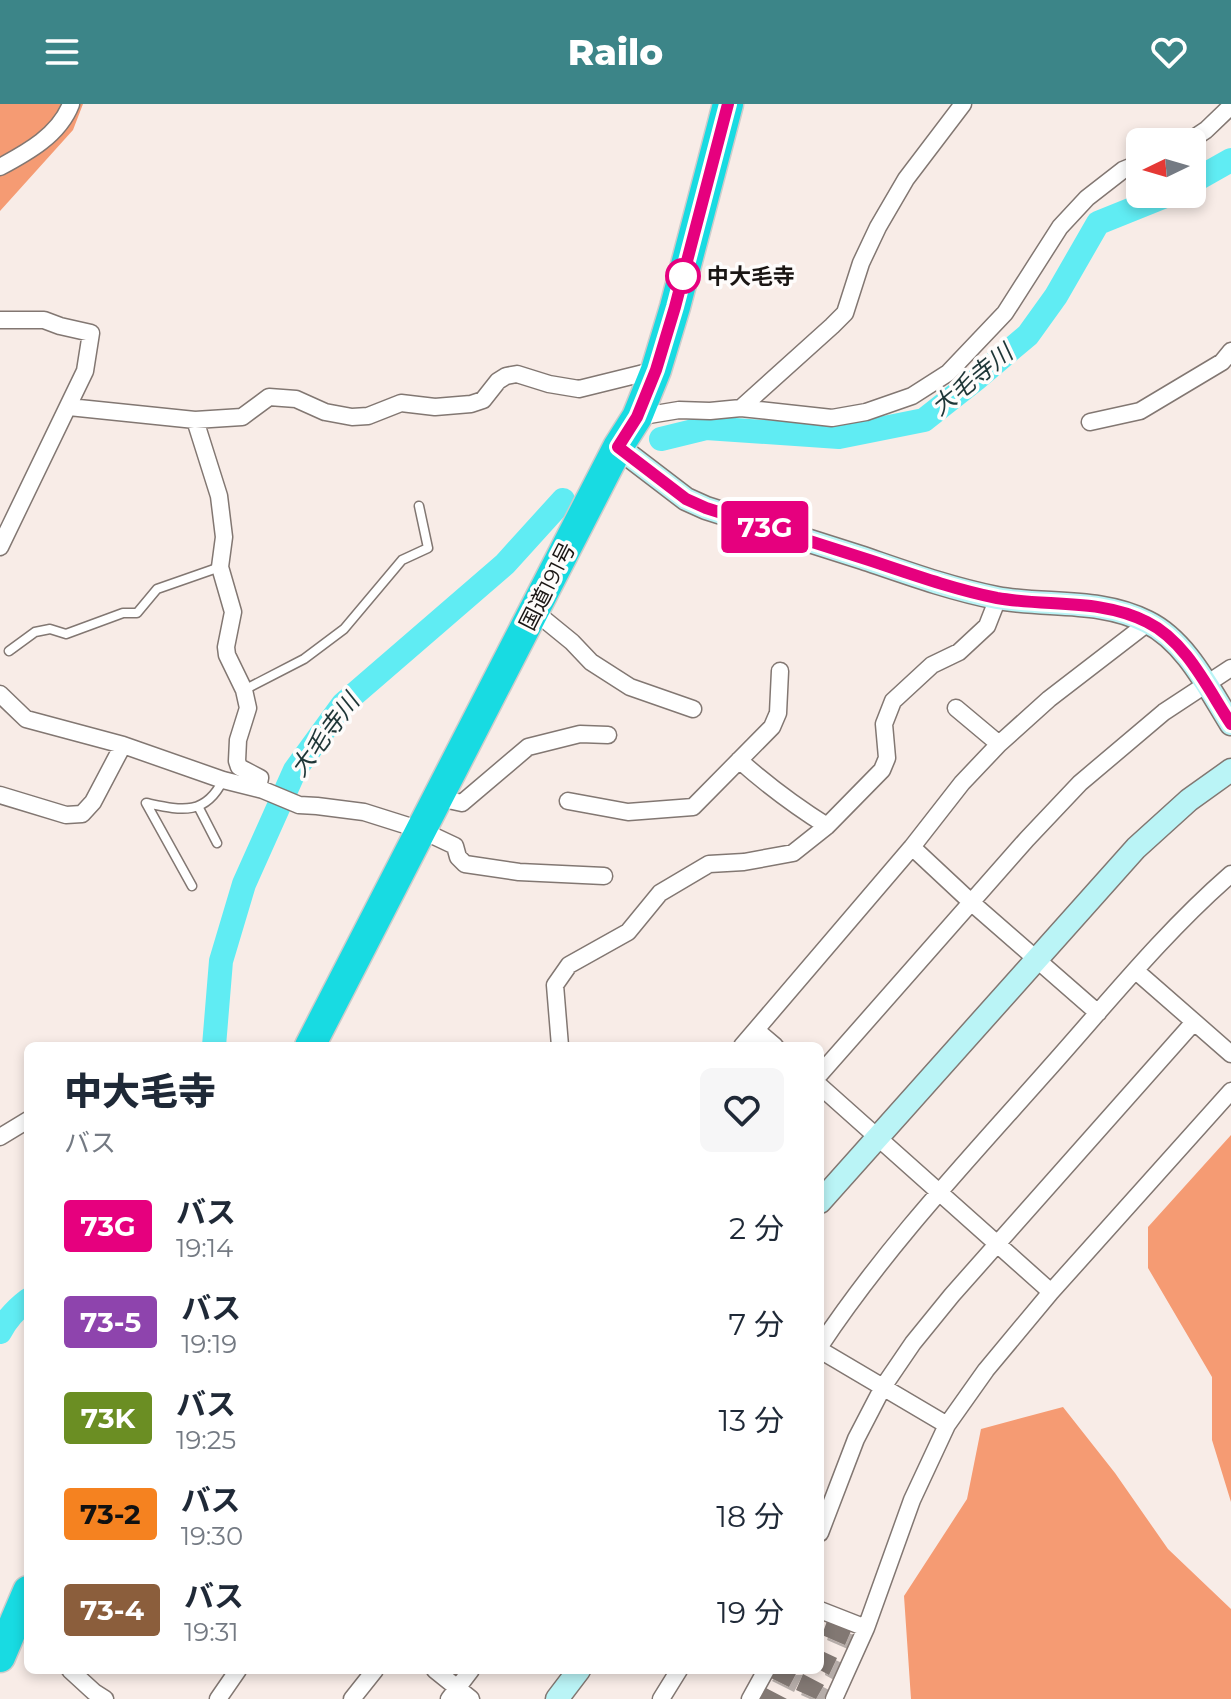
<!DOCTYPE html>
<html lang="ja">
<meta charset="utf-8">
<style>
body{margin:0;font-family:Montserrat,"Noto Sans JP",sans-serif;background:#f6f6f7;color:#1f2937;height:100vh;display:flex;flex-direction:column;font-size:30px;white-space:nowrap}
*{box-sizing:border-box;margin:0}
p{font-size:26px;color:#747a83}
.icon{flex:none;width:44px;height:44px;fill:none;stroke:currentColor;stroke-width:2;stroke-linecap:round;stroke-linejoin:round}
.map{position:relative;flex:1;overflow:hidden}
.panel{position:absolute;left:24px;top:938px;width:800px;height:632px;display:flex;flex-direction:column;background:#fff;border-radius:12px;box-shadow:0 4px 12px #0003}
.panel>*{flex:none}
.badge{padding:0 16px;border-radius:6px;font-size:28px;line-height:52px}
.needle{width:52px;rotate:265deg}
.tools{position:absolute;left:1126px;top:24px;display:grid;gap:16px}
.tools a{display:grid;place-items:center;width:80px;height:80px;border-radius:12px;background:#fff;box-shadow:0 4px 12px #0003;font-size:40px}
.map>.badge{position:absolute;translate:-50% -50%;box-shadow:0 0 0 4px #fff}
.round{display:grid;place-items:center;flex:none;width:84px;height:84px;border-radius:12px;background:#f6f6f7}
.head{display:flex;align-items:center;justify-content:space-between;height:136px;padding:0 40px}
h1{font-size:38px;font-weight:800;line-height:60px}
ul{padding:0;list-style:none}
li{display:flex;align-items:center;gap:24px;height:96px;padding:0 40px}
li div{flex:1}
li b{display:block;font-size:30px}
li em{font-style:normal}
li .badge{min-width:88px;font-weight:700;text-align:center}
header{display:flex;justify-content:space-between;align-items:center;height:104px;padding:0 40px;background:#3c8588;color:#fff;font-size:36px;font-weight:800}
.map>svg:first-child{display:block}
.forest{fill:#f59b73}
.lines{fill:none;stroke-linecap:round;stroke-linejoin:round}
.river{stroke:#60ecf3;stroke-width:24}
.building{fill:#827873;filter:url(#shadow)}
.lane-casing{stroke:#827772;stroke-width:11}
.street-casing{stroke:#827772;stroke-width:19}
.secondary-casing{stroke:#827772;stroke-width:25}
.highway-casing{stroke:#cdcccb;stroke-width:33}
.lane{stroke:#fff;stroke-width:8}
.street{stroke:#fff;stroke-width:16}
.secondary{stroke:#baf4f6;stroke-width:22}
.highway{stroke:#18dbe2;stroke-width:30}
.line-casing{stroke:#fff;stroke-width:18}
.line{stroke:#e6007e;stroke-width:12}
.stop-dot{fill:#fff;stroke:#e6007e;stroke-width:4}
.labels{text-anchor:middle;stroke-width:7;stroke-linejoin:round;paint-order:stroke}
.stop-label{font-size:22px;font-weight:bold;fill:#1a1614;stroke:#fefcfb;text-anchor:start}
.street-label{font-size:22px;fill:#1a1614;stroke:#fefcfb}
.water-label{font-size:24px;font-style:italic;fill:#1e3637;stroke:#fefcfb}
</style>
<header><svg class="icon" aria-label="menu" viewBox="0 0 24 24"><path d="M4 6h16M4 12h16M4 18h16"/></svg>Railo<svg class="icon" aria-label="heart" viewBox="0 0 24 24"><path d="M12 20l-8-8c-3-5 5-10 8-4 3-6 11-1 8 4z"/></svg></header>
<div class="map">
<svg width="1231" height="1595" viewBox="0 0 1231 1595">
<defs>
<filter id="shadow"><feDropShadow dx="5" dy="5" stdDeviation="0" flood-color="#0004"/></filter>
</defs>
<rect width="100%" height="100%" fill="#f8ece7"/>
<path class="forest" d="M0,0H83L73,26L0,107Z
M1231,1031V1398L1212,1336V1273L1148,1164V1123Z
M1063,1303L1115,1369L1168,1445L1231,1505V1595H911L904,1492L967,1395L981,1325Z"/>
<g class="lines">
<path class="river" d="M1192,78L1231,56
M661,335L706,324L839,333L924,316L976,275L1028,231L1056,192L1098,119L1170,90
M214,942L221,857L244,780L295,666L343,600L505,460L563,396
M0,1228C7,1215 16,1205 28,1196"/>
</g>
<path class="building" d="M827,1517L851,1527L845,1541L822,1531Z
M820,1546L837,1554L829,1571L820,1566Z
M771,1566H798L789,1583L767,1572Z
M803,1570L824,1581L816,1595L796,1586Z
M764,1583L787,1595H756Z"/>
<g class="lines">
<g class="lane-casing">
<path id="lane" d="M9,547L35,528L50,525L66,530L123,509H137L157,485L220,463
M244,586L304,555L344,525L402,456L428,444L419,402
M199,704L217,739
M192,782L146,699C180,706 205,713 223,676"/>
</g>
<g class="street-casing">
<path id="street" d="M1188,38L1206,26L1231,2
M0,63C28,48 59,31 71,0
M0,216H44L60,222L91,229L85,267L0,443
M69,303L195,316L242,313L269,293L296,295L325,308L352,313L368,312L401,299L435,303L471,300L483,296L498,277L506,272L517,270L549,280L579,285L656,266
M741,304L832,314L866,308L912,292L948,269L1005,209L1060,123L1087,94L1123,66L1140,59
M637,313L679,306L710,307L741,304L832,222L845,209L861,159L878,123L906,75L963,0
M195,316L219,392L224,433L220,463L233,508L226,543L227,551L244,586L248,604L238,636L237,657L239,663L260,674L258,684
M1090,318L1140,307L1222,258L1231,247
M534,507L572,538L591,558L630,583L693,605
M0,590L26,615L123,641L223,676L263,686L299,701L317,702L364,708L421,726L455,742L458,753L465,760L519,768L604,772
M956,604L999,640
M739,656C767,681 795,702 827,722
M0,691L66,711L82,710L93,698L123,641
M439,694L462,699L528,643L580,630L608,631
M568,697L628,708L693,703L772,623L778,609L780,567
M912,743L972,799L1098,909
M1136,867L1231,950
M756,926L775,942
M560,942L555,881L569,861L628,828L660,789L709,760L744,758L793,749L827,722L882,666L887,654L884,620L893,597L932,561L959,548L987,522L998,494
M742,942L912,743L962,679L999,640L1049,595L1149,518
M820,970L1027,735L1080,679L1164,608L1231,564
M820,982L1051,1188
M0,1033L28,1016
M820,1242C885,1144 966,1058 1044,970C1105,902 1162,830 1231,770
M820,1246L947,1321
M820,1429L856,1335L883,1283L913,1239L952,1191L1194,918
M820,1506L866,1524
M70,1566L94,1588L105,1595
M435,1566L471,1595
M218,1595L238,1566
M352,1595L375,1566
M449,1595L471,1566
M661,1595L679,1566
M750,1595L766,1566
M834,1595L866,1524L912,1396L947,1321L986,1266L1051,1188L1231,987"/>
</g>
<g class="secondary-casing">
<path id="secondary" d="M618,343L686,395L706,404C758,421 811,437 863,454C907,469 951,485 997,494C1047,503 1100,494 1147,518C1186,537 1209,585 1231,620
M820,1098L1136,744L1189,696L1231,666
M557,1595L579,1566"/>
</g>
<g class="highway-casing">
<path id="highway" d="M310,942L618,343L637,313L656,266L675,203L728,0
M0,1553L28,1487"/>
</g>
<use href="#lane" class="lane"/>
<use href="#street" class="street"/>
<use href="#secondary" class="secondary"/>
<use href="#highway" class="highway"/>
</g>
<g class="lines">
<g class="line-casing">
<path id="line" d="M728,0L675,203L656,266L637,313L618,343L686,395L706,404C760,421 814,438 869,456C911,470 953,485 997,494C1047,503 1100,494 1147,518C1186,537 1208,585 1231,620"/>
</g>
<use href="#line" class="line"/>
</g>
<circle class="stop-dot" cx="683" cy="172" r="16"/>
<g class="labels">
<g class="stop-label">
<text x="707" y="180">中大毛寺</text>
</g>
<g class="street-label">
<text transform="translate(547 482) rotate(-63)" y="8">国道191号</text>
</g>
<g class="water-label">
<text transform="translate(972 276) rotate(-39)" y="8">大毛寺川</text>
<text transform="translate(325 631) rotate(-53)" y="8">大毛寺川</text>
</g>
</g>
</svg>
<div class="tools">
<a><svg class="needle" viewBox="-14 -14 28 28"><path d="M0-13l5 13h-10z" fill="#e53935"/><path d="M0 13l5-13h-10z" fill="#747a83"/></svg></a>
</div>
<b class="badge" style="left:765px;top:423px;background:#e6007e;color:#fff">73G</b>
<section class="panel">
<div class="head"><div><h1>中大毛寺</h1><p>バス</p></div><a class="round"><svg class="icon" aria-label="heart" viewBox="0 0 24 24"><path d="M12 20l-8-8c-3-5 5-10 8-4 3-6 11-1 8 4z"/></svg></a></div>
<ul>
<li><span class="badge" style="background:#e6007e;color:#fff">73G</span><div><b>バス</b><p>19:14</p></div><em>2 分</em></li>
<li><span class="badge" style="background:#8e44ad;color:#fff">73-5</span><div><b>バス</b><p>19:19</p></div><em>7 分</em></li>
<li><span class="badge" style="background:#6b8e23;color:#fff">73K</span><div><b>バス</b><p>19:25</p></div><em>13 分</em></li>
<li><span class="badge" style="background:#f58220;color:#111">73-2</span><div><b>バス</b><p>19:30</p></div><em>18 分</em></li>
<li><span class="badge" style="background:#8b5e3c;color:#fff">73-4</span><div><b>バス</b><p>19:31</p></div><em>19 分</em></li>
</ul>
</section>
</div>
